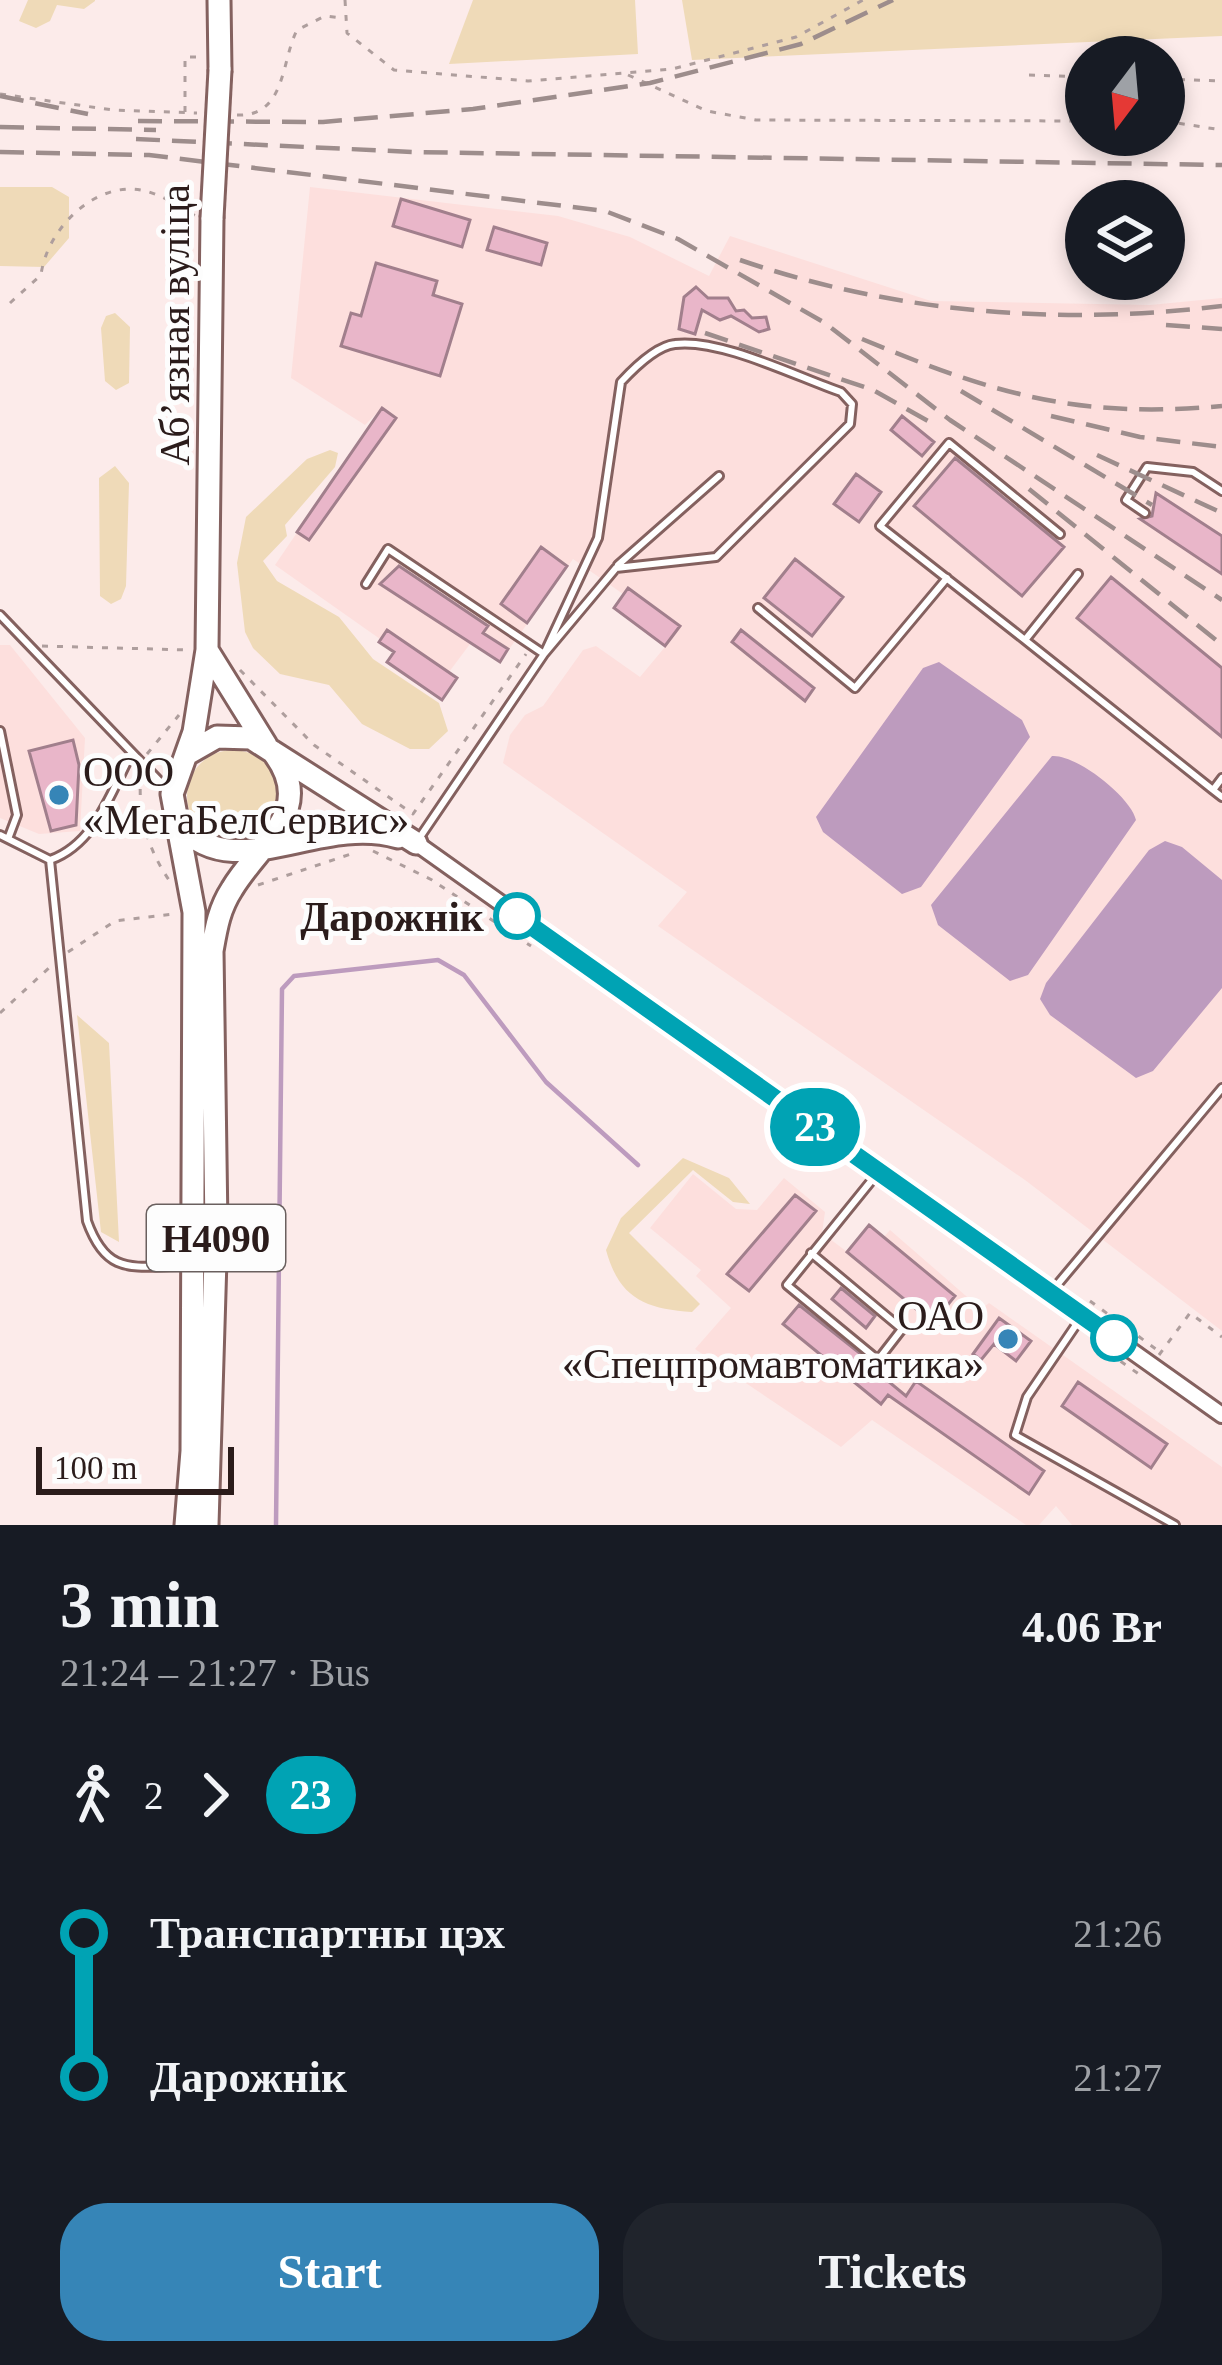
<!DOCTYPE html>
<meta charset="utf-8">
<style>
body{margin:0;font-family:"Times New Roman",serif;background:#20242c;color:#f1f3f6;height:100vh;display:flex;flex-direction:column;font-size:45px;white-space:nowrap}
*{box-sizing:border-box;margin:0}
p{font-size:39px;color:#9ea1a6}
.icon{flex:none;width:66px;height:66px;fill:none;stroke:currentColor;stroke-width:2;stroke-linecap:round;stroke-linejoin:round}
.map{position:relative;height:1525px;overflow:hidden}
.panel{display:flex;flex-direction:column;background:#171b24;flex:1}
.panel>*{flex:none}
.badge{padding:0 24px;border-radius:39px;font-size:42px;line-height:78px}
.needle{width:78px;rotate:196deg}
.buttons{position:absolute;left:1065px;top:36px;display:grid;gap:24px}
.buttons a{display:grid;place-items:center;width:120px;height:120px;border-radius:50%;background:#171b24;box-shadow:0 6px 18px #0003;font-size:60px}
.scale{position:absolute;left:36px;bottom:30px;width:198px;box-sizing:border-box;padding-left:12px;border:6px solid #2b1c1b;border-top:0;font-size:33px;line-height:42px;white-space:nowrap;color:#2b1c1b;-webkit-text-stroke:9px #fdfdfd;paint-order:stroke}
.map>.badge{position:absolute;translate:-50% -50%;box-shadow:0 0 0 6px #fff}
.legs{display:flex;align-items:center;gap:18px;height:132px;padding:0 60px;font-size:39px}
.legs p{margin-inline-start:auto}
.headline{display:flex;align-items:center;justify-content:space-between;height:204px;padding:0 60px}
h1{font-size:66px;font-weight:600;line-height:90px}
.primary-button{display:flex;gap:24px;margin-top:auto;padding:24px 60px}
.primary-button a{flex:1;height:138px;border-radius:48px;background:#3685b7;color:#fff;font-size:48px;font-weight:600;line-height:138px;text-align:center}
.primary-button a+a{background:#20242c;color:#f1f3f6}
ul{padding:0 60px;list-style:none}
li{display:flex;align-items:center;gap:42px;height:144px;font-size:45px}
li i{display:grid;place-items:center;width:18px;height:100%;margin:0 15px;background:currentColor}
li i::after{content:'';width:30px;height:30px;margin:-15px;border:9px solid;border-radius:50%;background:#171b24}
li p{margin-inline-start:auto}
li:first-child i{background:linear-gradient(#0000 50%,currentColor 0)}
li:last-child i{background:linear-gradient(currentColor 50%,#0000 0)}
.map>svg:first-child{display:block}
.built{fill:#fddfdd}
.green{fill:#efdab8}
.water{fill:#bd9bbe}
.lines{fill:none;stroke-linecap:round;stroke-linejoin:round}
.stream{stroke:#bd9bbe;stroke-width:4.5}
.building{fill:#e9b6c9;stroke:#a17f8c;stroke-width:3}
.lane-casing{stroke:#84615f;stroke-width:12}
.street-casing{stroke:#84615f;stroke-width:20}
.primary-casing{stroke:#84615f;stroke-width:27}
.path{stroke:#ae9e9d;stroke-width:3;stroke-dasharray:6 9;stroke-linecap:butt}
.lane{stroke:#fff;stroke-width:6}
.street{stroke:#fff;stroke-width:14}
.primary{stroke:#fff;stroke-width:21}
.rail{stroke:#9d8d8c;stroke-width:4.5;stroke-dasharray:24 12;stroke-linecap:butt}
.primary-bridge-casing{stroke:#84615f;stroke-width:27;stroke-linecap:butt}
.primary-bridge{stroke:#fff;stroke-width:21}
.line-1-casing{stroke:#fff;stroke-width:27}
.line-1{stroke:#00a3b4;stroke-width:18}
.poi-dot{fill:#3685b7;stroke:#fdfdfd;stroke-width:4.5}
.stop-1-dot{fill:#fff;stroke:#00a3b4;stroke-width:6}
.labels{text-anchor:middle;stroke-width:10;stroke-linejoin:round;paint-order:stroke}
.shield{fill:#fdfdfd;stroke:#6a605f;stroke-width:3}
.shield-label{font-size:39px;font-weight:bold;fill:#2b1c1b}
.street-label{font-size:42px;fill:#2b1c1b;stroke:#fdfdfd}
.poi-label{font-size:42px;fill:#2b1c1b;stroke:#fdfdfd;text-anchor:start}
.stop-label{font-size:42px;font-weight:bold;fill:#2b1c1b;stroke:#fdfdfd;text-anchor:end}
</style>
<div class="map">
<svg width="1222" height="1525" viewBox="0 0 1222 1525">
<rect width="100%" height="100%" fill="#fcebea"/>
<path class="built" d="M310,187L558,216L630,237L709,276L730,236L931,301L1150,305L1222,298V1331L1025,1180L658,926L687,892L503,763L510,735L525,715L543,706L583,650L596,646L640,677L665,647L614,608L623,594L573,559L500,662L470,644L449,672L457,678L387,662L394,652L380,639L275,565L381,409L365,425L291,378Z
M0,645H10L85,738L80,831L39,834L0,818Z
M693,1174L736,1209L757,1210L784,1178L825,1212L822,1233L846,1251L869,1225L884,1237L890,1230L981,1309L989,1303L1222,1467V1525H1072L1056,1506L1039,1525H1026L872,1420L841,1447L695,1349L731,1308L696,1276L701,1270L650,1228Z"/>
<path class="green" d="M28,0H95V1L84,9L57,5L50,21L36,28L19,21Z
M473,0H635L638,54L449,64Z
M682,0H1222V36L692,60Z
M0,187H52L69,197V238L44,267L0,266Z
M115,313L130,327L129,383L116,390L105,381L101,328L106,316Z
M330,450L338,453L335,467L285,525L287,536L263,561L277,581L339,617L373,659L439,703L448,731L429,749H410L362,724L329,685L280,674L253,648L245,632L237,563L246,517L307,459Z
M115,466L129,483L126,586L121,599L111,604L100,596L99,478Z
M187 796a46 46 0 1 1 92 0a46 46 0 1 1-92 0Z
M77,1015L109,1043L119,1242L101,1232Z
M683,1158L729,1178L750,1204L733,1202L693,1170L629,1233L700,1304L692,1312C645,1309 619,1298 606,1250L621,1218Z"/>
<path class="water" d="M939,662L1022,720L1030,737L921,887L902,894L823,832L816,817L923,668Z
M1052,756C1076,754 1131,797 1136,820L1028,975L1010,981L938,925L931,905Z
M1165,841L1182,847L1222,880V988L1153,1071L1136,1078L1050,1015L1040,999L1046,983L1149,850Z"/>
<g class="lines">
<path class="stream" d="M276,1525L282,989L294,976L438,960L464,975L546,1082L638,1165"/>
</g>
<path class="building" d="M401,199L470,220L462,247L393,226Z
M494,227L547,243L541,265L487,250Z
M376,263L437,281L433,295L462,304L440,376L341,346L351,313L361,316Z
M696,287L708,298H728L736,311L744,310L752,318L766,317L769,329L759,332L731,316L720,320L702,310L695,334L679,329L684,297Z
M382,408L396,418L309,540L297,532Z
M902,416L934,442L922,456L891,430Z
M955,458L1064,547L1022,596L914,506Z
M856,474L881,492L859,522L834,504Z
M1156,493L1222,536V574L1140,519L1152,516Z
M541,547L567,566L527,623L501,604Z
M795,559L843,597L812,636L764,598Z
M399,566L488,626L483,633L508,649L500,662L380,584Z
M1111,577L1222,668V737L1077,618Z
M628,588L680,626L665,646L614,608Z
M387,630L457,678L442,700L387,662L394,652L379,642Z
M741,630L814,688L805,701L732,642Z
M73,740L79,765L76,825L51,831L29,751Z
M795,1195L816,1211L749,1291L727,1274Z
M869,1225L955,1296L933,1323L847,1252Z
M841,1288L875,1316L866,1328L832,1299Z
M799,1305L886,1374L883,1377L906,1396L916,1381L1044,1471L1029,1494L888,1395L881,1404L783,1324Z
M999,1318L1031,1341L1016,1361L994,1344L981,1360L973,1354Z
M1078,1382L1167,1444L1151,1468L1062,1406Z"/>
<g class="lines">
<g class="lane-casing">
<path id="lane" d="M1145,513L1126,500L1147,467L1193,472L1222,491
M1060,534L949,443L880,526L1025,640L1078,574
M618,565L719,476
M366,584L388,549L544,654L598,538L621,382C634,368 656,346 675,344C720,338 797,377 841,392L852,404L850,424L716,557L616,568L544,654L418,840
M758,608L855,688L947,578
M0,615L169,791
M1025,640L1213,790L1222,778
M0,731L17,815L8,839
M1213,790L1222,797
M0,835L50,860L87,1221C107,1277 133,1266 186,1266
M50,860C95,844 110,794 131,754
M811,1253L902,1329L878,1360L787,1285L876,1175
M1052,1291L1222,1088
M1080,1319L1027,1397L1015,1435L1175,1525"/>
</g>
<g class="street-casing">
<path id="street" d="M416,843L1222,1415"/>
</g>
<g class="primary-casing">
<path id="primary" d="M219,0L220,70
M207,650L266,745
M189,753L217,737L251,738L416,843
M180,825C234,887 318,814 398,837
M186,1525L192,1451L194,912L172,794L194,732L207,650L212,218
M207,1525L216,1226L212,951C216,928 219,909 232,889C260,842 318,810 273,752"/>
</g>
<path class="path" d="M345,0L347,33L394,70L528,81L672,69L796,37L863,0
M628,75L707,111L756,120L1086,121
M1029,75L1086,77
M1164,79L1222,81
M0,94L113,110L197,113
M185,112V57H205
M237,115C286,117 281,61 297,30L325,16L341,18
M1164,121L1222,130
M10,303L41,275C46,235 84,191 128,189C153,188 177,205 197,217
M42,646L189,650
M240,670L314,745L413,814L526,654
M147,754L179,715
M141,774C137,815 148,850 171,883
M373,851L432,880L531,946
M258,885L357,852
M68,952L115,921L174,914
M0,1013L51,966
M1090,1301L1160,1352
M1096,1344L1143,1377
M1159,1355L1190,1313L1222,1337"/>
<use href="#lane" class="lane"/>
<use href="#street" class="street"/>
<use href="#primary" class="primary"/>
<path class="rail" d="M0,96L88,114
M138,121L323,122L473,109L650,83L801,44L893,0
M0,127L156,130
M136,139L413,152L1222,165
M0,152L149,155L605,211L678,239L825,323L950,420L1222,600
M740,260C895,313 1060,326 1222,306
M1166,325L1222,329
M705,333L873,390L937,426
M862,339C994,394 1077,419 1222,406
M961,391L1152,505
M1051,416L1140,437L1222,447
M1097,455L1222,513
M1029,489L1222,645"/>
<g class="primary-bridge-casing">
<path id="primary-bridge" d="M212,218L220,70"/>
</g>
<use href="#primary-bridge" class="primary-bridge"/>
</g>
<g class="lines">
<g class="line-1-casing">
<path id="line-1" d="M517,916L1114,1338"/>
</g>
<use href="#line-1" class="line-1"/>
</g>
<g class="poi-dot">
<circle cx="59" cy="795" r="12"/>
<circle cx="1008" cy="1339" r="12"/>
</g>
<g class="stop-1-dot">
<circle cx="517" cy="916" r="21"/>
<circle cx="1114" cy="1338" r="21"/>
</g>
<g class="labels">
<rect class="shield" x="147" y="1205" width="138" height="66" rx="9"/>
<g class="shield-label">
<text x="216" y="1252">Н4090</text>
</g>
<g class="street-label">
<text transform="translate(174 325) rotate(-90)" y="15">Абʼязная вуліца</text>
</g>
<g class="poi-label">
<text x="83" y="786">ООО<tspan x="83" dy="48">«МегаБелСервис»</tspan></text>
<text x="984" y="1330" text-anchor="end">ОАО<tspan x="984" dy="48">«Спецпромавтоматика»</tspan></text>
</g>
<g class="stop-label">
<text x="484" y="931">Дарожнік</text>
</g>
</g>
</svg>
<div class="buttons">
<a><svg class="needle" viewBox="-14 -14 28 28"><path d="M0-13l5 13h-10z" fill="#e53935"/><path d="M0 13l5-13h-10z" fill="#9ea1a6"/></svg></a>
<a><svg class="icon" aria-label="layers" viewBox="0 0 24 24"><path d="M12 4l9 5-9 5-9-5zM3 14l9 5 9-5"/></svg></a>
</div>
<div class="scale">100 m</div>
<b class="badge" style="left:815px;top:1127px;background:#00a3b4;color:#fff">23</b>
</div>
<section class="panel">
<div class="headline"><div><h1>3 min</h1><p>21:24 – 21:27 · Bus</p></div><b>4.06 Br</b></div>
<div class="legs"><svg class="icon" aria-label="walk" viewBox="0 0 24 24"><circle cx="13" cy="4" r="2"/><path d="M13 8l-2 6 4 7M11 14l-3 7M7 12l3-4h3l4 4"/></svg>2<svg class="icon" aria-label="forward" viewBox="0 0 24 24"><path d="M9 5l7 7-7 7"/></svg><b class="badge" style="background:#00a3b4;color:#fff">23</b></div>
<ul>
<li><i style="color:#00a3b4"></i><b>Транспартны цэх</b><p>21:26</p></li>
<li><i style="color:#00a3b4"></i><b>Дарожнік</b><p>21:27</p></li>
</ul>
<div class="primary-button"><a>Start</a><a>Tickets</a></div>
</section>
